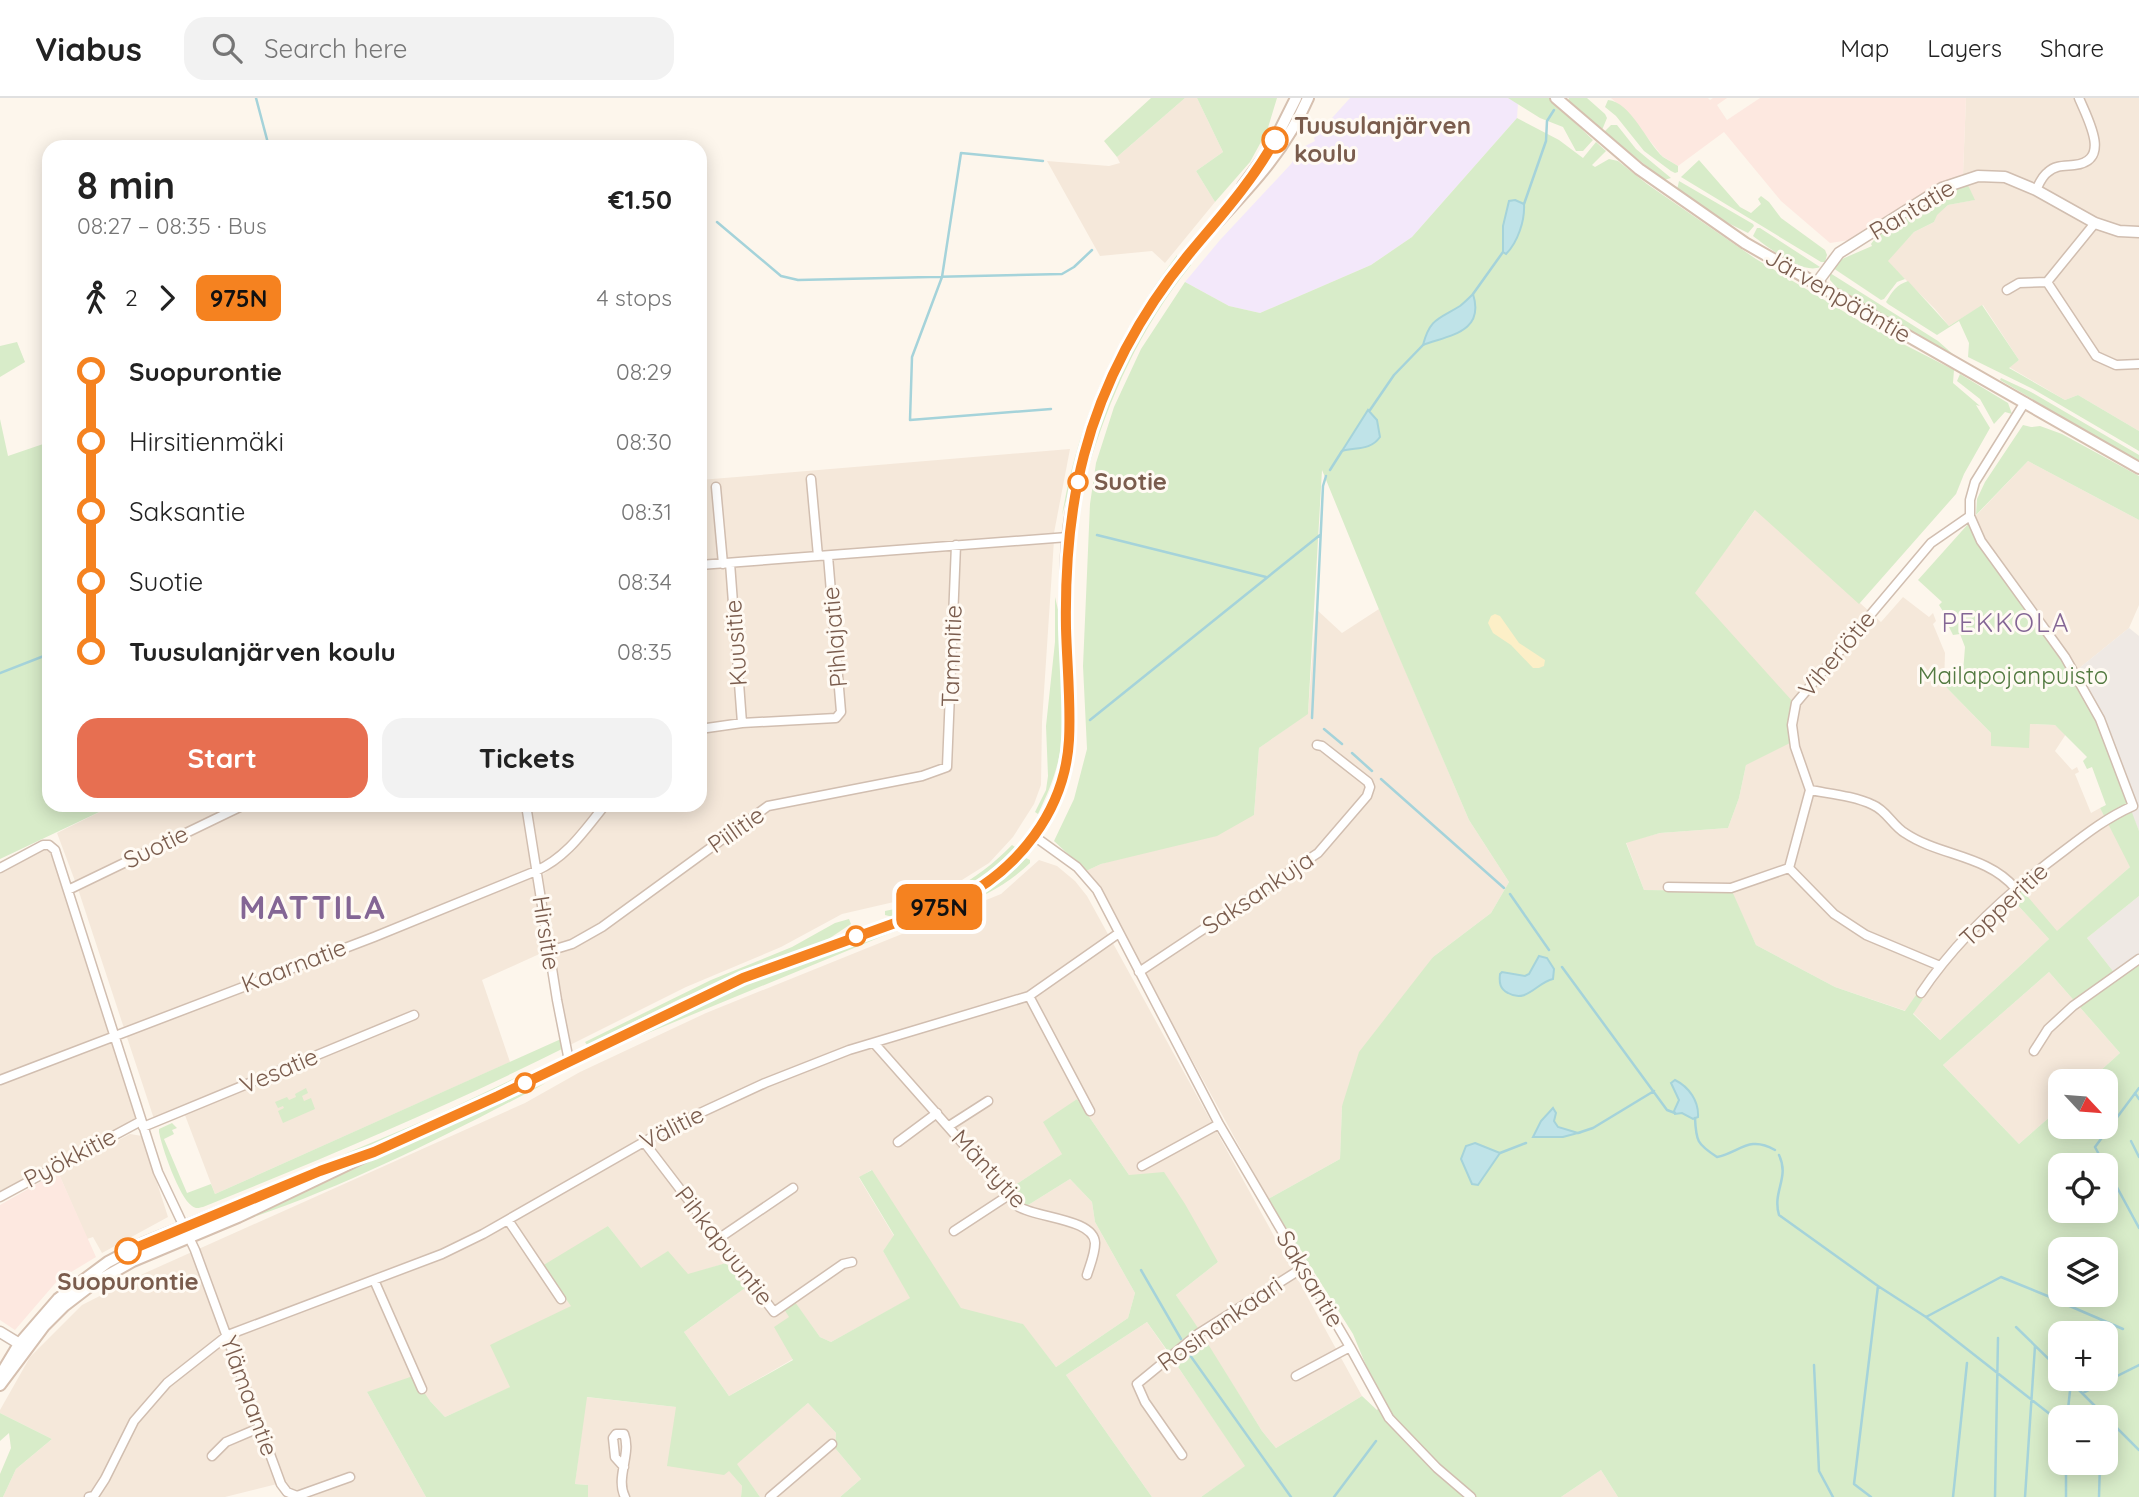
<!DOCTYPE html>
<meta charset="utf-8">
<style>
body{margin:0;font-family:Quicksand,sans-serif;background:#f2f2f2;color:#222;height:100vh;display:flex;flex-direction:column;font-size:26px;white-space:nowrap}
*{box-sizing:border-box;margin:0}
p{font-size:23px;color:#767676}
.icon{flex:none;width:38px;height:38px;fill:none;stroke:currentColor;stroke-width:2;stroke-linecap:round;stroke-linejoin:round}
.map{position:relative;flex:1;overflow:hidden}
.panel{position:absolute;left:42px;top:42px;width:665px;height:672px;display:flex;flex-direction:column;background:#fff;border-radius:21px;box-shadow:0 4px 18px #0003}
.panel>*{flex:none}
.badge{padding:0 14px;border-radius:10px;font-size:24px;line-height:46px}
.needle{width:46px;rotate:116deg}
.tools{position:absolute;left:2048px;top:971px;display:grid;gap:14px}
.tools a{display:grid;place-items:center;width:70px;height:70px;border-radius:14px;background:#fff;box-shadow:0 4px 18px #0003;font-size:35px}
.map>.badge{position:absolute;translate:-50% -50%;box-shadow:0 0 0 4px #fff}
.legs{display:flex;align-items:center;gap:10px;height:77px;padding:0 35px;font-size:23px}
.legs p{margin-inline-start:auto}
.head{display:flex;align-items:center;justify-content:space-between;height:119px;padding:0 35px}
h1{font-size:38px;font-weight:800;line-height:52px}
.action{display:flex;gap:14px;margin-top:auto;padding:14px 35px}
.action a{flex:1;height:80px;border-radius:21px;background:#e76f51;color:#fff;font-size:28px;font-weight:800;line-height:80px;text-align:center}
.action a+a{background:#f2f2f2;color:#222}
ul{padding:0 35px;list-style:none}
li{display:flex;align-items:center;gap:24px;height:70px;font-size:26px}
li i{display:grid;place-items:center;width:10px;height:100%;margin:0 9px;background:currentColor}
li i::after{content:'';width:18px;height:18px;margin:-9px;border:5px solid;border-radius:50%;background:#fff}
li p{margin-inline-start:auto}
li:first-child i{background:linear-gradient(#0000 50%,currentColor 0)}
li:last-child i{background:linear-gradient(currentColor 50%,#0000 0)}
header{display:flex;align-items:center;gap:42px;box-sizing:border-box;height:98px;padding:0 35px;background:#fff;border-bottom:2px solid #e0e0e0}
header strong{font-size:33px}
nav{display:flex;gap:38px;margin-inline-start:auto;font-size:24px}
.search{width:490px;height:63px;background:#f2f2f2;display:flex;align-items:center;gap:18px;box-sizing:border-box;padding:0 24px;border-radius:21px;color:#767676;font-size:26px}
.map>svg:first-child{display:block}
.residential{fill:#f5e8da}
.commercial{fill:#fde8e0}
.industrial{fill:#efe9e4}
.education{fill:#f3e8fa}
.green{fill:#d8ecc9;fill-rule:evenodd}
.sand{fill:#fcefc7}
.water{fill:#bfe3e8;stroke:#a5d3da;stroke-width:2}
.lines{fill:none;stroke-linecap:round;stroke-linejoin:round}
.stream{stroke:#a5d3da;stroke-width:2.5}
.minor-casing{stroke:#d1beb0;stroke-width:11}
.tertiary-casing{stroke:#d1beb0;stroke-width:13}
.secondary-casing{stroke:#d6c0b0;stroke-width:14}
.minor{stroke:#fff;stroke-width:8}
.tertiary{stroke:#fff;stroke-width:10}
.secondary{stroke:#fff;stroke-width:10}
.line-1-casing{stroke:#fff;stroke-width:16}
.line-1{stroke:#f58220;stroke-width:10}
.stop-1-dot{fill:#fff;stroke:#f58220;stroke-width:3.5}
.labels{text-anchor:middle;stroke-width:6;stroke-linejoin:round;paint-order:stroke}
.stop-label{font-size:24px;font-weight:bold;fill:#7a5c4d;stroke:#fffaf3;text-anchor:start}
.street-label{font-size:24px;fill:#7a5c4d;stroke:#fffaf3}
.park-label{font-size:24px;fill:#537a41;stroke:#fffaf3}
.neighbourhood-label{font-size:26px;letter-spacing:2px;fill:#846695;stroke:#fffaf3}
.district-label{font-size:32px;font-weight:bold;letter-spacing:2px;fill:#846695;stroke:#fffaf3}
</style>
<header>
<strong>Viabus</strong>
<div class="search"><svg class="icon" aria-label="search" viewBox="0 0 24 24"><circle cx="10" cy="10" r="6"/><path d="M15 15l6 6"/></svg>Search here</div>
<nav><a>Map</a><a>Layers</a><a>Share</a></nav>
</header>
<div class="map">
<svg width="2139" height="1399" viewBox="0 0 2139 1399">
<rect width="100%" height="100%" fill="#fdf6ec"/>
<path class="residential" d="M1185,0H1197L1223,54L1196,73L1215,104L1165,165L1152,153L1100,158L1047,63L1109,68L1120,65L1117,59Z
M1966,0H2139V333L2078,297L2065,302L2009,269L2019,262L1983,207L1949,228L1935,211L1887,163L1914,134L1934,124L1936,117L1948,107L1974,102L1963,76Z
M1070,351L1054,435L700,466V382Z
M2028,363L2139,422V507L2129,530L2072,576L1969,425Z
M1756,411L1881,524L1903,499L1929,519L1933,515L1936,523L1933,526L1945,555L1944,587L1991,635L2030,626L2055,627L2066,636L2055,653L2072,672L2077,669L2079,674L2075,676L2091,715L2100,710L2131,768L2057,834L2021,792L2012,801L2049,841L1940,942L1913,915L1917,897L1906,913L1835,889L1756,847L1731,793L1644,792L1626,744L1660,735L1728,730L1739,700L1746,667L1694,495Z
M1054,442L1042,624L1041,687L1034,706L1013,739L989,765L946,792L842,816L781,849L686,889L566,949L540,779L575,752L612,707H700V471Z
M1316,511L1342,535L1379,511L1469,722L1509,784L1491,815L1433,859L1342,1008L1340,1061L1268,1101L1099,791L1086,773L1101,766L1254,717L1259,650L1308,615Z
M114,707H599L562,752L533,771L546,853L482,882L510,964L215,1096L183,1012L154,1021L78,791L57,735Z
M44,751L51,755L137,1020L0,1093V773Z
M1039,762L1057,768L1075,783L1087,798L1362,1298L1276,1350L1262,1333L1176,1197L1218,1164L1129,1077L1077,1001L1065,1010L1062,1056L1009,1091L1025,1109L1070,1081L1092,1104L1095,1124L1135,1195L1128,1220L1056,1269L1022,1226L961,1211L871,1072L859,1080L894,1138L883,1153L911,1200L831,1244L820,1239L795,1205L790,1219L793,1261L729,1298L684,1234L745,1190L726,1165L688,1177L641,1171L608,1128L571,1208L563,1213L511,1289L445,1319L430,1303L367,1294L426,1399H304L277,1386L225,1399H3L16,1371L52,1341L0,1315V1312L30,1259L82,1207L145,1175L525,1005L580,974L706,915L1001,796Z
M2049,874L2120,955L2089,983L2060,984V1010L2019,1046L1943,967Z
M130,1036L142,1038L168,1119L102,1155L93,1139L87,1141L58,1074Z
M1147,1224L1246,1368L1201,1399H1152L1066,1277Z
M586,1299L676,1309L742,1388L741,1399H588V1387L575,1386Z
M808,1305L836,1335L835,1350L861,1381L840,1399H760L736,1366Z
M1601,1372L1618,1399H1561Z"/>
<path class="commercial" d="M1611,0H1708L1710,2L1713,0H1727L1717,7L1727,22L1760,0H1966L1963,76L1935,88L1850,142L1830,145L1781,103L1724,34L1678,68L1662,58L1628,15Z
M58,1074L96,1159L58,1182L15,1232L0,1222V1107Z"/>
<path class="industrial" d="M2129,530L2139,538V733L2072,576Z
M2139,798V861L2116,877L2087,840Z"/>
<path class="education" d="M1350,0H1508L1518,5L1517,20L1412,139L1371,167L1260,215L1229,208L1185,184L1220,142L1291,66L1301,50L1315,43L1314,40Z"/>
<path class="green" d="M1151,0H1185L1117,59L1104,43Z
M1197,0H1277L1267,33L1250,64L1215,104L1196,73L1223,54Z
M1508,0H1549L1593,42L1583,53H1576L1563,29L1540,20Z
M1569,0H1587L1605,16L1607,20L1602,32L1568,3Z
M1608,2C1631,4 1647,45 1663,59C1668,62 1673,65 1678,68V74L1675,75L1671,73L1644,53L1616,18L1605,9Z
M1517,20L1559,42L1583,60L1596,44L1606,53L1592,67L1595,69L1609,61L1618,63L1647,86L1756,161L1868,228L1954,272L1953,285L1980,308L1976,307L1990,330L1964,376L1956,396L1859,506L1755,412L1695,495L1794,605L1792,644L1746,667L1739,700L1728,730L1660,735L1626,745L1644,792L1732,793L1756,847L1835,889L1905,913L1916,897L1923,901L1913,916L1940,942L2049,841L2012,801L2022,792L2057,833L2130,769L2100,710L2106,707L2092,669L2087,671L2083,663L2087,659L2055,627L2030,626L2029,650L1991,648V635L1944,587H1962L1965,549L1960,536L1953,537L1949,529L1955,526L1951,515L1946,518L1939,507L1942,504L1918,482L1969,425L2072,576L2097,622L2139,733V798L2087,840L2116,877L2139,861V1399H1618L1601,1372L1561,1399H1201L1245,1368L1174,1263L1198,1241L1203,1238L1262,1333L1276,1350L1362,1298L1377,1312L1382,1306L1353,1236L1268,1101L1340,1061L1342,1008L1359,954L1433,859L1491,815L1509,784L1469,722L1387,531L1322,372L1308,616L1259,650L1254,717L1217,738L1101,766L1086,773L1054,743L1074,701L1087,651L1083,568L1090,406L1096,365L1114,309L1141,251L1185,184L1229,208L1260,215L1371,167L1412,139ZM2049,874L2120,955L2089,983L2105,984V1029H2060V1010L2019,1046L1943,967ZM2060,1068H2105V1113H2060ZM2060,1152H2105V1197H2060ZM2060,1236H2105V1281H2060ZM2060,1320H2105V1365H2060Z
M1611,27H1617L1636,51L1671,80L1664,82L1604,34Z
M1699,62L1740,109L1751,115L1761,106L1758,101L1761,98L1769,104L1781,120L1825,152L1827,157L1825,164H1821L1681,79Z
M1679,83L1753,126L1754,128L1748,135L1722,122L1677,92Z
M1967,85L1975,102L1948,107L1937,117L1934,124L1914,134L1888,163L1905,181L1897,184L1884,201L1881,202L1833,170L1842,161L1872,148L1871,146L1876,139L1940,96Z
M1757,130H1760L1820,169C1802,177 1768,149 1753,138Z
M1177,157V161L1139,216L1111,266L1092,311L1062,417C1080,317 1116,238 1177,157Z
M1190,164L1191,167C1141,229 1109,299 1087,375C1094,308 1146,214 1190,164Z
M1830,175L1938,243L1955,258L1838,191L1830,182Z
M1908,183L1949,228L1982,207L2019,262L2009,270L2065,302L2078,297L2139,333V353L2033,291L1968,259L1969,245L1959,223L1937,237L1888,206L1886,204C1892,194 1896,187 1908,183Z
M17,244L25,264L0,279V248Z
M1960,276L2008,305L2012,316L2005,314L1994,326L1980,301L1957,283Z
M2001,280L2031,294L2139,357V364L2000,282Z
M0,321L8,358L49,344V707H114L0,761Z
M2023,327L2031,329L2040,328L2062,336L2139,378V422L2028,363L1976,417L1977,401L1985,384Z
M1055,499L1059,516C1061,559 1069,618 1059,659C1055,679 1047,697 1038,716L1035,714L1046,692L1048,678L1046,628L1055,544Z
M1012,747L1015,749C977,789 943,801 893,819L885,817V813C937,803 974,786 1012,747Z
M1026,760L1030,762V765C988,805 935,816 883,838C799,873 715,907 631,942C657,922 686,910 716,897C771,873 829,854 886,834C941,815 983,802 1026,760Z
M849,821L851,826L827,842L682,900L587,947L585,944L711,882L792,849L835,825Z
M561,941L562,951C444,1010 324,1060 203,1109C198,1110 196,1111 192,1108C179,1099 162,1050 159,1034V1031L172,1025L177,1030L172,1032L174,1036L164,1041L187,1095L211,1086L215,1096Z
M515,980L492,994L368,1050L204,1115L435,1018Z
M546,985C449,1036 352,1086 248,1121L342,1074Z
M306,990L308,995L302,998L304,1003L311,1000L315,1011L283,1025L278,1013L284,1010L283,1008L278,1010L275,1004L287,999L289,1002L296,999L295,996Z
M1077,1001L1129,1077L1164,1074L1185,1106L1218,1164L1176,1197L1198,1230L1169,1255L1147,1224L1066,1277L1152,1399H840L861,1381L835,1350L836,1335L808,1305L737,1366L760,1399H741L742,1388L729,1373L724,1377L667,1368L676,1309L587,1299L575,1386L588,1387V1399H426L367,1294L413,1278L430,1303L445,1319L510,1289L490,1247L571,1208L542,1168L608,1128L641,1170L668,1153L688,1176L726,1165L745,1190L684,1234L729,1298L793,1262L774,1229L789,1219L784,1211L795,1204L820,1239L831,1244L910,1200L883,1153L894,1137L859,1079L872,1072L961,1210L1023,1226L1056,1269L1128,1220L1135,1195L1095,1124L1092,1104L1070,1081L1025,1109L1009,1091L1062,1056L1043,1024Z
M0,1315L52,1341L16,1371L3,1399H0V1376L11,1350L9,1335L0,1343Z"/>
<path class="sand" d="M1495,516L1500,518L1519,545L1545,562L1544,568L1539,570H1533L1511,547L1493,535L1488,525L1491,518Z"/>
<path class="water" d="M1515,102L1524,106C1525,122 1518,144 1506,156L1503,154V128L1509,103Z
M1473,196C1485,234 1450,237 1423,247C1430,220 1439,221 1460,208C1465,204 1469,200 1473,196Z
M1368,312L1377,322L1380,339C1370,353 1356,349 1342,353Z
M1539,858L1547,860L1554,871L1553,881C1537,884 1527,906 1508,895C1500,891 1499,885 1500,876L1502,874L1525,878L1529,876Z
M1675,982C1689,989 1699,1003 1698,1019L1693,1021L1682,1015L1675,1016L1674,1013L1679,1002L1671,985Z
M1553,1010L1556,1015L1554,1023L1558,1029L1578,1035L1563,1039H1533L1541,1023Z
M1475,1045L1500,1055L1478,1087L1472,1086L1461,1061L1466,1048Z"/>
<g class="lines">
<path class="stream" d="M256,0L269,49
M1043,63L961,55L942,179L912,259L910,322L1051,311
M1524,106L1546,43L1547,23L1554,12
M717,124L781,178L798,182L1062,176L1074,169L1092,152
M1473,196L1503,154
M1370,312L1394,277L1423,247
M1330,372L1342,353
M1097,437L1266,479
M0,575L49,556
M1312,620L1323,388L1326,378
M1090,622L1320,437
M1324,631L1342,646
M1352,655L1372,673
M1381,681L1504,790
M1510,796L1549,852
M1562,869L1667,1012L1675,1015
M2135,995L2139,1001
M1695,1020C1696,1043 1697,1046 1717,1059C1740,1054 1749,1037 1775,1052
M1578,1035L1593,1030L1654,993
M2131,1043L2139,1059
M1500,1055L1526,1045
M1779,1057C1790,1080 1772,1093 1779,1117L1878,1188L1926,1219L2060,1324
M2105,1068L2095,1049L2139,990
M2106,1069L2139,1130
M1141,1172L1181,1241
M2058,1203L2123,1231
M1926,1219L2001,1179L2050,1199
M2016,1229L2060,1272
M1187,1253L1291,1399
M1814,1267L1819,1373L1833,1399
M2068,1281L2139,1352
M2083,1295L2139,1267
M2067,1320L2071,1284
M1334,1399L1376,1343
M1871,1399L1854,1386L1878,1188
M1953,1399L1967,1265
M1995,1399L1998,1240
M2025,1399L2035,1248
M2066,1399V1365
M2099,1399L2100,1365"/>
<g class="minor-casing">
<path id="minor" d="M2036,92C2039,86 2042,78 2048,74C2055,67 2065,68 2074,67C2112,63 2088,22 2079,0
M2095,125L2047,184L2096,258L2116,267L2139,266
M2007,192L2019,185L2047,184
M811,381L818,458
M716,389L723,466
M730,465L742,625
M700,467L1068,439
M700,631L742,625L836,620L841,614L828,458
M1810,692C1831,696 1854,698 1873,707C1886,712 1893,728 1905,735C1939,758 1987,757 2015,790
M526,707L557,902L569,963
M1034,738L1077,769L1097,792L1219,1026L1350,1249L1389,1320L1437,1370L1471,1399
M0,770L43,747H49L55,752L158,1074L195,1152L281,1386L287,1394L297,1398L350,1379
M1789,770L1810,692L1795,649L1792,627L1796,605L1931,445L1970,418
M1789,770L1834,816L1866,837L1940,868
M1668,789L1731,790L1789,770
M68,792L244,707
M549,853L572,846L602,829L768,708L922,678L947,669L956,447
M1139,874L1318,755L1367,698L1370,689L1368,684L1322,648L1317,647
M1921,895C1959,838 2011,792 2065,752C2087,735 2108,719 2133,708L2100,621L2065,559L1981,443L1970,418V402L1975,384L2025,304
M1029,898L1090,1013
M874,945L1019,1109C1038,1120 1094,1121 1095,1145C1095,1156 1090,1167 1087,1177
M2034,953L2048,931L2073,908L2139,861
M0,982L374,839L536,773C567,759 584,733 605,707
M949,1028L988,1003
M143,1029L414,917
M644,1044L774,1214L843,1166L852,1164
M898,1044L937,1015
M1142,1068L1219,1026
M0,1099L141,1023
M508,1122L561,1201
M954,1133L1009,1097
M718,1141L793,1090
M374,1182L422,1291
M1296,1278L1350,1249
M1182,1357L1145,1304L1137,1286L1198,1236L1304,1169
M212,1358L226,1344L259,1330
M624,1369L615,1359L613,1340L616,1336H624C632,1355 615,1380 625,1399
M89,1399L94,1398L105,1381L134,1323L167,1285L228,1237L442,1156L483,1136L670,1029L765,985L849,952L1029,898L1119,835
M770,1399L832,1346"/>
</g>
<g class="tertiary-casing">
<path id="tertiary" d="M1816,186L1839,155L1942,90L1978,78L2005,79L2036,92L2095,125L2119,133L2139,134
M0,1234L23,1248"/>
</g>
<g class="secondary-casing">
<path id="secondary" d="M1556,0L1639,71L1745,145L2139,370
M1243,88L1271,50L1296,0
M1,1276L19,1246L58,1201L108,1164L144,1145L316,1075
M0,1287L44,1228L64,1208L94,1185L133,1163L238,1119L374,1054L498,998L743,880L956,803C1018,773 1065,713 1069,642C1071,604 1066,565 1066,526C1066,498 1065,470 1068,442C1070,414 1077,386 1084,359C1101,286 1142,211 1190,154C1234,104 1281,63 1308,0"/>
</g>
<use href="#minor" class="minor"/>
<use href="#tertiary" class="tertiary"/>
<use href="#secondary" class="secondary"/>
</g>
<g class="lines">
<g class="line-1-casing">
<path id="line-1" d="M128,1153L320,1073L374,1054L498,998L743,880L956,803C1018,772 1065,713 1069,642C1071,605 1067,567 1066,530C1065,472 1069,414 1084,357C1103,284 1141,214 1189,156C1219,120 1252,84 1275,42"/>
</g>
<use href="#line-1" class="line-1"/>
</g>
<g class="stop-1-dot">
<circle cx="1275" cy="42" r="12"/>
<circle cx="1078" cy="384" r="9"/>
<circle cx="856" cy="838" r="9"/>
<circle cx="525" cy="985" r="9"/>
<circle cx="128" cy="1153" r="12"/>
</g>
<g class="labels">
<g class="stop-label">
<text x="1294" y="36">Tuusulanjärven<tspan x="1294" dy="28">koulu</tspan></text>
<text x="1094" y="392">Suotie</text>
<text x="128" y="1192" text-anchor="middle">Suopurontie</text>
</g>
<g class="street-label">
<text transform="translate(1912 112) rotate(-31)" y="8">Rantatie</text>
<text transform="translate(1838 198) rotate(30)" y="8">Järvenpääntie</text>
<text transform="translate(835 539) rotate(-95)" y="8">Pihlajatie</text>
<text transform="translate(736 545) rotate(-94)" y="8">Kuusitie</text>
<text transform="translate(1837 556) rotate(-50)" y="8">Viheriötie</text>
<text transform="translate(952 558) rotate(-88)" y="8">Tammitie</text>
<text transform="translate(736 732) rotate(-35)" y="8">Piilitie</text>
<text transform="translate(156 749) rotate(-26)" y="8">Suotie</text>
<text transform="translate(1258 795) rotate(-34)" y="8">Saksankuja</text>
<text transform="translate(2004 807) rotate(-43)" y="8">Topperitie</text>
<text transform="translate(546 835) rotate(81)" y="8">Hirsitie</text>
<text transform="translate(294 868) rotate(-21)" y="8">Kaarnatie</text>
<text transform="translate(279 973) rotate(-23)" y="8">Vesatie</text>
<text transform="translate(672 1030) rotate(-27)" y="8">Välitie</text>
<text transform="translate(70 1060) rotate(-28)" y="8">Pyökkitie</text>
<text transform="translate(989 1071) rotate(47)" y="8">Mäntytie</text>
<text transform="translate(724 1148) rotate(52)" y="8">Pihkapuuntie</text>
<text transform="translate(1310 1181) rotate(59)" y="8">Saksantie</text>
<text transform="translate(1220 1226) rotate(-35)" y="8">Rosinankaari</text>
<text transform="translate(249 1298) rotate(70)" y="8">Ylämaantie</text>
</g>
<g class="park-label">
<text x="2013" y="586">Mailapojanpuisto</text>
</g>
<g class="neighbourhood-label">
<text x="2006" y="534">PEKKOLA</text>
</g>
<g class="district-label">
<text x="313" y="821">MATTILA</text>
</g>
</g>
</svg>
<div class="tools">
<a><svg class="needle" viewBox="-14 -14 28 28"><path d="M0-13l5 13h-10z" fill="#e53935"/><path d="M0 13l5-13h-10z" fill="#767676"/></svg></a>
<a><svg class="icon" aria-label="locate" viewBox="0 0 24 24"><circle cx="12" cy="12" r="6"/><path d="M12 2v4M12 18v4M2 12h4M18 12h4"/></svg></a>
<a><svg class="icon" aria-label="layers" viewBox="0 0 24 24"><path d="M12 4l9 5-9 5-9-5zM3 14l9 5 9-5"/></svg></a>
<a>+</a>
<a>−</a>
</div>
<b class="badge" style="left:939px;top:809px;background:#f58220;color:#111">975N</b>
<section class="panel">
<div class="head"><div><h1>8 min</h1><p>08:27 – 08:35 · Bus</p></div><b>€1.50</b></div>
<div class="legs"><svg class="icon" aria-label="walk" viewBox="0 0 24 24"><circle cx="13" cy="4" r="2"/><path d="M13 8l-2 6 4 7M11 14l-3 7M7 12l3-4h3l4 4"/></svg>2<svg class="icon" aria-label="forward" viewBox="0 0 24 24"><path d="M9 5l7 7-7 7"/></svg><b class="badge" style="background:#f58220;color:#111">975N</b><p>4 stops</p></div>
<ul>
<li><i style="color:#f58220"></i><b>Suopurontie</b><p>08:29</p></li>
<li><i style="color:#f58220"></i><span>Hirsitienmäki</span><p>08:30</p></li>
<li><i style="color:#f58220"></i><span>Saksantie</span><p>08:31</p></li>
<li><i style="color:#f58220"></i><span>Suotie</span><p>08:34</p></li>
<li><i style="color:#f58220"></i><b>Tuusulanjärven koulu</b><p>08:35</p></li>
</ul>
<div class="action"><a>Start</a><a>Tickets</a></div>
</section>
</div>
